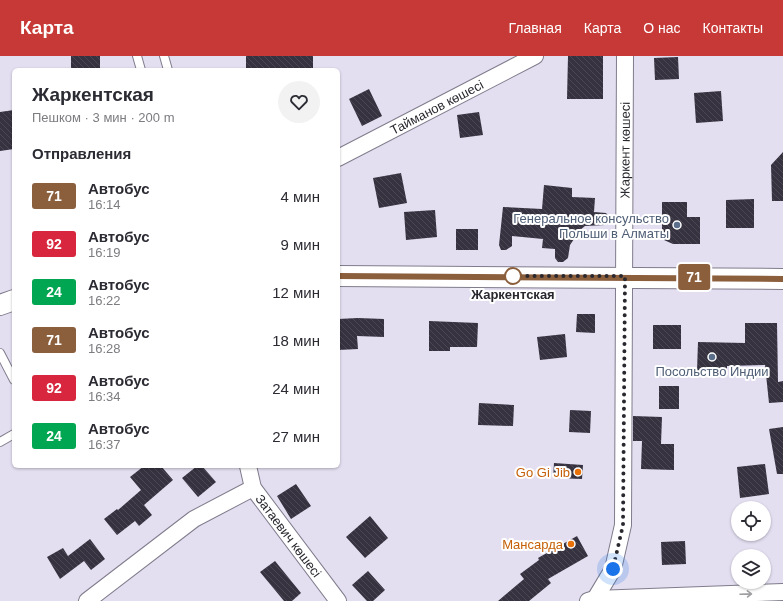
<!DOCTYPE html>
<html lang="ru">
<meta charset="utf-8">
<style>
body{margin:0;font-family:Helvetica,sans-serif;background:#f2f2f3;color:#2b2b33;height:100vh;display:flex;flex-direction:column;font-size:15px;white-space:nowrap}
*{box-sizing:border-box;margin:0}
p{font-size:13px;color:#7c7c81}
.icon{flex:none;width:22px;height:22px;fill:none;stroke:currentColor;stroke-width:2;stroke-linecap:round;stroke-linejoin:round}
.map{position:relative;flex:1;overflow:hidden}
.sheet{position:absolute;left:12px;top:12px;width:328px;height:400px;display:flex;flex-direction:column;background:#fff;border-radius:6px;box-shadow:0 1px 3px #0004}
.sheet>*{flex:none}
.badge{padding:0 8px;border-radius:3px;font-size:14px;line-height:26px}
.tools{position:absolute;left:731px;top:445px;display:grid;gap:8px}
.tools a{display:grid;place-items:center;width:40px;height:40px;border-radius:50%;background:#fff;box-shadow:0 1px 3px #0004;font-size:20px}
.you{position:absolute;width:20px;height:20px;margin:-10px;border:3px solid #fff;border-radius:50%;background:#1a73e8;box-shadow:0 0 0 6px #1a73e833}
.map>.badge{position:absolute;translate:-50% -50%;box-shadow:0 0 0 2px #fff}
h2{padding:0 20px;font-size:15px;line-height:36px}
.round{display:grid;place-items:center;flex:none;width:42px;height:42px;border-radius:21px;background:#f2f2f3}
.overview{display:flex;align-items:center;justify-content:space-between;height:68px;padding:0 20px}
h1{font-size:19px;font-weight:600;line-height:30px}
ul{padding:0;list-style:none}
li{display:flex;align-items:center;gap:12px;height:48px;padding:0 20px}
li div{flex:1}
li b{display:block;font-size:15px}
li em{font-style:normal}
li .badge{min-width:44px;font-weight:700;text-align:center}
header{display:flex;align-items:center;gap:24px;box-sizing:border-box;height:56px;padding:0 20px;background:#c73936;color:#fff}
header strong{font-size:19px}
nav{display:flex;gap:22px;margin-inline-start:auto;font-size:14px}
.map>svg:first-child{display:block}
.building{fill:url(#building-back-hatch)}
.lines{fill:none;stroke-linecap:round;stroke-linejoin:round}
.service-casing{stroke:#807c8c;stroke-width:10}
.minor-casing{stroke:#807c8c;stroke-width:18}
.tertiary-casing{stroke:#807c8c;stroke-width:22}
.service{stroke:#fff;stroke-width:8}
.minor{stroke:#fff;stroke-width:16}
.tertiary{stroke:#fff;stroke-width:20}
.oneway{stroke:#9f9ea1}
.line-casing{stroke:#fff;stroke-width:9}
.line{stroke:#8b5e3c;stroke-width:6}
.walk{stroke:#2a282f;stroke-width:4;stroke-dasharray:0 7.2}
.service-dot{fill:#5c6f8a;stroke:#fff;stroke-width:1.5}
.stop-dot{fill:#fff;stroke:#8b5e3c;stroke-width:2}
.food-dot{fill:#e8710a;stroke:#fff;stroke-width:1.5}
.labels{text-anchor:middle;stroke-width:4;stroke-linejoin:round;paint-order:stroke}
.street-label{font-size:13px;fill:#2a282f;stroke:#fff}
.service-label{font-size:13px;fill:#4e5e75;stroke:#fff;text-anchor:end}
.stop-label{font-size:13px;font-weight:bold;fill:#2a282f;stroke:#fff}
.food-label{font-size:13px;fill:#c56008;stroke:#fff;text-anchor:end}
</style>
<header>
<strong>Карта</strong>
<nav><a>Главная</a><a>Карта</a><a>О нас</a><a>Контакты</a></nav>
</header>
<div class="map">
<svg width="783" height="545" viewBox="0 0 783 545">
<defs>
<pattern id="building-back-hatch" width="6" height="6" patternUnits="userSpaceOnUse"><rect width="6" height="6" fill="#363240"/><path d="M-1 5l2 2M0 0l6 6M5-1l2 2" fill="none" stroke="#4b4753"/></pattern>
</defs>
<rect width="100%" height="100%" fill="#e3def0"/>
<path class="building" d="M71,0H100V14H71Z
M246,0H313V14H246Z
M568,0H603V43H567Z
M678,1L679,23L655,24L654,2Z
M369,33L382,60L362,70L349,43Z
M721,35L723,65L696,67L694,37Z
M14,54V93L0,95V56Z
M479,56L483,79L460,82L457,59Z
M783,96V145H772L771,109Z
M401,117L407,147L379,152L373,122Z
M544,129L572,132V141L595,142L594,156L606,157L609,161V165L605,169L585,170L580,174L570,189L568,202L563,206H558L555,202V193L542,192L543,183L512,180V190L506,194H501L499,189L503,151L542,153Z
M754,143V172H726V144Z
M662,146H687V161H700V188H673L664,184L662,176Z
M435,154L437,181L406,184L404,156Z
M456,173H478V194H456Z
M577,258H595V277L576,276Z
M358,262L384,263V281L357,280L358,293L338,294V263Z
M429,265L478,267L477,291H450V295H429Z
M745,267H777L778,326L783,325V346L769,347L765,309L727,310V315H697L698,286L745,287Z
M653,269H681V293H653Z
M565,278L567,301L540,304L537,281Z
M659,330H679V353H659Z
M479,347L514,349L513,370L478,369Z
M570,354L591,355L590,377L569,376Z
M633,360L662,361L661,388H674V414L641,413L642,385H633Z
M783,371V418H777L769,373Z
M554,407L583,409L582,423L553,422Z
M765,408L769,438L740,442L737,411Z
M144,410H161L173,424L144,449L152,459L139,470L135,465L117,479L104,463L117,453L118,454L141,434L130,421Z
M197,410H202L216,426L198,441L182,422Z
M296,428L311,450L291,463L277,440Z
M370,460L388,482L365,502L346,481Z
M577,480L588,500L548,523L551,527L529,545H498L524,523L520,518L539,504L538,502Z
M90,483L105,503L91,514L84,505L60,523L47,501L63,492L68,500Z
M685,485L686,508L662,509L661,486Z
M275,505L301,537L292,545H284L260,516Z
M368,515L385,534L373,545H367L352,529Z"/>
<g class="lines">
<g class="service-casing">
<path id="service" d="M137,0L141,14
M164,0L168,14
M0,297L14,324
M0,386L14,378"/>
</g>
<g class="minor-casing">
<g id="minor">
<path id="s1" d="M338,102L535,0"/>
<path id="s2" d="M248,410L253,432L338,545"/>
<path id="s3" d="M595,543L613,513L623,469L625,0"/>
<path d="M87,545L194,463L253,432"/>
<path d="M588,545L595,543L783,536"/>
</g>
</g>
<g class="tertiary-casing">
<path id="tertiary" d="M338,220L783,223
M0,249L14,244"/>
</g>
<use href="#service" class="service"/>
<use href="#minor" class="minor"/>
<use href="#tertiary" class="tertiary"/>
</g>
<defs><path id="oneway-shaft" d="M-6 0H5M1.5-3L5.5 0L1.5 3" fill="none" stroke-width="1.6" stroke-linecap="round" stroke-linejoin="round"/></defs>
<use class="oneway" href="#oneway-shaft" transform="translate(746 538) rotate(-2)"/>
<g class="lines">
<g class="line-casing">
<path id="line" d="M338,220L783,223"/>
</g>
<use href="#line" class="line"/>
<path class="walk" d="M513,220H625L623,469L613,513"/>
</g>
<g class="service-dot">
<circle cx="677" cy="169" r="4"/>
<circle cx="712" cy="301" r="4"/>
</g>
<circle class="stop-dot" cx="513" cy="220" r="8"/>
<g class="food-dot">
<circle cx="578" cy="416" r="4"/>
<circle cx="571" cy="488" r="4"/>
</g>
<g class="labels">
<g class="street-label">
<text dy="5" stroke="none"><textPath href="#s1" startOffset="111">Тайманов көшесі</textPath></text>
<text dy="5" stroke="none"><textPath href="#s3" startOffset="455">Жаркент көшесі</textPath></text>
<text dy="5" stroke="none"><textPath href="#s2" startOffset="82">Затаевич көшесі</textPath></text>
</g>
<g class="service-label">
<text x="669" y="167">Генеральное консульство<tspan x="669" dy="15">Польши в Алматы</tspan></text>
<text x="712" y="320" text-anchor="middle">Посольство Индии</text>
</g>
<g class="stop-label">
<text x="513" y="243">Жаркентская</text>
</g>
<g class="food-label">
<text x="570" y="421">Go Gi Jib</text>
<text x="563" y="493">Мансарда</text>
</g>
</g>
</svg>
<div class="tools">
<a><svg class="icon" aria-label="locate" viewBox="0 0 24 24"><circle cx="12" cy="12" r="6"/><path d="M12 2v4M12 18v4M2 12h4M18 12h4"/></svg></a>
<a><svg class="icon" aria-label="layers" viewBox="0 0 24 24"><path d="M12 4l9 5-9 5-9-5zM3 14l9 5 9-5"/></svg></a>
</div>
<div class="you" style="left:613px;top:513px"></div>
<b class="badge" style="left:694px;top:221px;background:#8b5e3c;color:#fff">71</b>
<section class="sheet">
<div class="overview"><div><h1>Жаркентская</h1><p>Пешком · 3 мин · 200 m</p></div><a class="round"><svg class="icon" aria-label="heart" viewBox="0 0 24 24"><path d="M12 20l-8-8c-3-5 5-10 8-4 3-6 11-1 8 4z"/></svg></a></div>
<h2>Отправления</h2>
<ul>
<li><span class="badge" style="background:#8b5e3c;color:#fff">71</span><div><b>Автобус</b><p>16:14</p></div><em>4 мин</em></li>
<li><span class="badge" style="background:#d7263d;color:#fff">92</span><div><b>Автобус</b><p>16:19</p></div><em>9 мин</em></li>
<li><span class="badge" style="background:#00a651;color:#fff">24</span><div><b>Автобус</b><p>16:22</p></div><em>12 мин</em></li>
<li><span class="badge" style="background:#8b5e3c;color:#fff">71</span><div><b>Автобус</b><p>16:28</p></div><em>18 мин</em></li>
<li><span class="badge" style="background:#d7263d;color:#fff">92</span><div><b>Автобус</b><p>16:34</p></div><em>24 мин</em></li>
<li><span class="badge" style="background:#00a651;color:#fff">24</span><div><b>Автобус</b><p>16:37</p></div><em>27 мин</em></li>
</ul>
</section>
</div>
